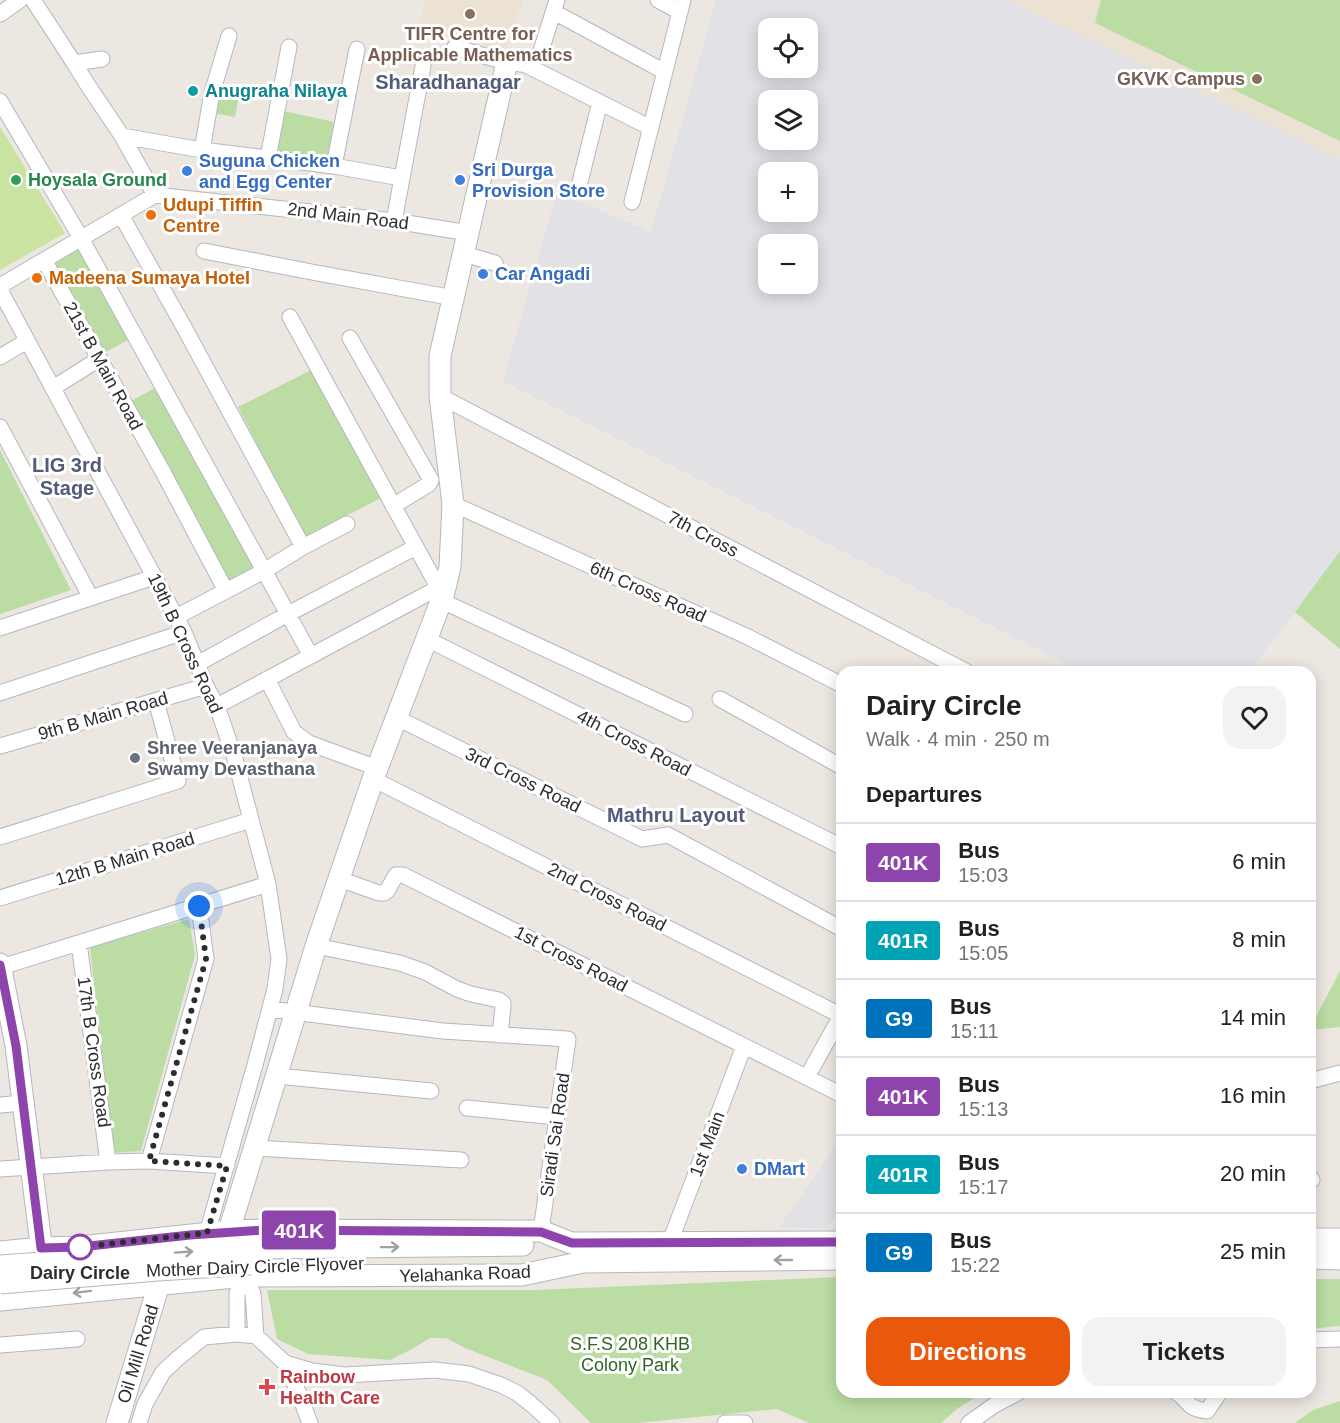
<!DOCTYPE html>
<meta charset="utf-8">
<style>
body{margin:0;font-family:Helvetica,sans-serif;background:#f2f2f2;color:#202124;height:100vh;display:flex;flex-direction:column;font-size:22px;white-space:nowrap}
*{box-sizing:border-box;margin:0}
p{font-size:20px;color:#757577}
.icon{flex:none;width:33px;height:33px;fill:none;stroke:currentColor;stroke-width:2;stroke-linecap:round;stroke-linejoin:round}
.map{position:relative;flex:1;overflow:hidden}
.sheet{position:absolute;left:836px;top:666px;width:480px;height:732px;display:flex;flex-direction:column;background:#fff;border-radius:18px;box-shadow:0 3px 15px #0003}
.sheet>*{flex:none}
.badge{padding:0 12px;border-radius:4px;font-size:21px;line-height:39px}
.tools{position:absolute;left:758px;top:18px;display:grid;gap:12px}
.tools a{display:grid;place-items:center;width:60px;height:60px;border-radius:12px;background:#fff;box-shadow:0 3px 15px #0003;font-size:30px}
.you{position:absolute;width:30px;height:30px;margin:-15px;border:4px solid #fff;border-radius:50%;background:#1a73e8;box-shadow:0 0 0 9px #1a73e833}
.map>.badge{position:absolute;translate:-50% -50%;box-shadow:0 0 0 3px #fff}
h2{padding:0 30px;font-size:22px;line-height:54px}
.round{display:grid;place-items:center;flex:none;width:63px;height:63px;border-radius:18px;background:#f2f2f2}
.headline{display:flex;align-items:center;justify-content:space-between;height:102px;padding:0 30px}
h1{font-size:28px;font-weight:600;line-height:45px}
.button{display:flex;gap:12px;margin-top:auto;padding:12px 30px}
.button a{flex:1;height:69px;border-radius:18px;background:#ea580c;color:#fff;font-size:24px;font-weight:600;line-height:69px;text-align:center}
.button a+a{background:#f2f2f2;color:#202124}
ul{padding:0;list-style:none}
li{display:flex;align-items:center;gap:18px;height:78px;padding:0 30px;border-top:2px solid #e0e0e0}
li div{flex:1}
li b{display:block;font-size:22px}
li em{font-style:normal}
li .badge{min-width:66px;font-weight:700;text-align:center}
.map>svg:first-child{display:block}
.industrial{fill:#e2e1e6;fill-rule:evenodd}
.education{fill:#ece2d3}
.green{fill:#bbdda4}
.pitch{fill:#cbe3a1}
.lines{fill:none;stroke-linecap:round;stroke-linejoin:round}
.street-casing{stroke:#b4b7bf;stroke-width:17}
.secondary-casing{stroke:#b4b7bf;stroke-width:23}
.street{stroke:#fff;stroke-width:15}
.secondary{stroke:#fff;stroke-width:21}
.secondary-bridge-casing{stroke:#b4b7bf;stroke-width:23;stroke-linecap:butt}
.secondary-bridge{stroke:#fff;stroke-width:21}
.oneway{stroke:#a0a0a0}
.line-casing{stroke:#fff;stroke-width:14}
.line{stroke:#8e44ad;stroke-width:9}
.walk{stroke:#2d2d2d;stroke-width:6;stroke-dasharray:0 10.8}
.education-dot{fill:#8d6e63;stroke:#fff;stroke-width:2}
.culture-dot{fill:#0f9aa8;stroke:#fff;stroke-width:2}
.shop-dot{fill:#3f7fe0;stroke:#fff;stroke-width:2}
.leisure-dot{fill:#2e9e5b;stroke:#fff;stroke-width:2}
.food-dot{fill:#e8710a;stroke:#fff;stroke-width:2}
.worship-dot{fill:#6b7280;stroke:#fff;stroke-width:2}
.stop-dot{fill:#fff;stroke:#8e44ad;stroke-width:3}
.health-dot{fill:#e0444e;stroke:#fff;stroke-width:2}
.labels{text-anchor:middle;stroke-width:6;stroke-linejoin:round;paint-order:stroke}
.education-label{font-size:18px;font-weight:bold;fill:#785e54;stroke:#fff}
.culture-label{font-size:18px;font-weight:bold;fill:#0d838f;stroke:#fff;text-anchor:start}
.shop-label{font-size:18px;font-weight:bold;fill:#366cbe;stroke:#fff;text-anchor:start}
.leisure-label{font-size:18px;font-weight:bold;fill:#27864d;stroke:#fff;text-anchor:start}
.food-label{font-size:18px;font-weight:bold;fill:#c56008;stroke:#fff;text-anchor:start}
.street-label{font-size:18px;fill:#2d2d2d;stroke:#fff}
.worship-label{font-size:18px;font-weight:bold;fill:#5b616d;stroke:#fff;text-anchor:start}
.stop-label{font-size:18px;font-weight:bold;fill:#2d2d2d;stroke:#fff}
.park-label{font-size:18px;fill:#356323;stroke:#fff}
.health-label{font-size:18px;font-weight:bold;fill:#be3a42;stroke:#fff;text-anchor:start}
.neighbourhood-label{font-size:20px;font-weight:bold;fill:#525b79;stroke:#fff}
</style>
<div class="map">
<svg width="1340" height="1423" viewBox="0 0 1340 1423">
<rect width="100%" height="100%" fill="#ede7e1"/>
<path class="industrial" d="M716,0H1007L1340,159V551L1295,612L1249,672H1083L503,381L557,192L651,232ZM768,28H807V68H768ZM768,100H807V140H768ZM768,172H807V212H768ZM768,244H807V284H768Z
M841,1139V1209L826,1229L779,1227Z"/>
<path class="education" d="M426,0H523L505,54L418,28Z
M1007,0H1340V159Z"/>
<path class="green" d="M1101,0H1340V141L1095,23Z
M218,83L239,87V89H240L235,117L213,113Z
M284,111L334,122L327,160L275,154Z
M79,249L130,339L102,354L51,265Z
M313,369L381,498L305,537L238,407Z
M157,387L256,565L226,583L129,402Z
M0,450L71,590L0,614Z
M1340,551V649L1295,612Z
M189,919L195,955L141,1151L112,1153L90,947Z
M1340,971V1027L1310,1030V1028Z
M841,1277L842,1392H983L957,1409L941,1423H809L777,1409L637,1423H591L547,1380L465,1348L446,1338H430L414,1348L390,1360L308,1354L277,1339L267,1290H535Z
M1310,1279H1340V1326L1310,1329Z
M1340,1401V1423H1295L1313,1410Z"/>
<path class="pitch" d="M0,127L65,233L0,270Z"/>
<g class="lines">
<g class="street-casing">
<path id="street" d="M33,0L74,63
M658,0L680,12
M554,12L665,72
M0,14L20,0
M229,36L212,93L202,150L334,166L401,178
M455,47C470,51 512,66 525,64C532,63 536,58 540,54L557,0
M102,59L74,63L89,87L122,136L155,195
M524,64L651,128
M0,101L81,238L311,656
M122,136L202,150
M268,158L289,47
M334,166L357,49
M580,182L600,102
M632,202L683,0
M121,215L185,329L303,547
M394,221L423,66
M204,251L317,273L454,298
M464,254L495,263
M44,260L163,472L226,591
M0,286L155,195L394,221L469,233
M0,290L184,632L206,686L217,706L235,759L268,884L279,959L275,989L255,1065L207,1233
M290,317L416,547L443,596
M350,338L431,480L429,484L393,506
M0,357L27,341
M53,388L99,359
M440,396L967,672
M0,427L91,598
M453,504L746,636L842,685
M442,601L685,714
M176,617L264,571L303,547L347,524
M0,628L154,577
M427,639L842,847
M197,664L288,614L416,547
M267,679L294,732L309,743L377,768
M0,693L184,632
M720,699L842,767
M217,706L438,588
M397,718L642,839L668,835L842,929
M0,746L206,686
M373,779L842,1016
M0,837L178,781L156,701
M339,879L379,893H384L387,891L396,875H403L842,1095
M0,898L251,820
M79,943L108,1162
M316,946L400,963L425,972L457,989L471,994L499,1000L503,1003V1007L500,1035
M1,967L268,884
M270,1009L443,1031L568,1039L541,1231
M277,1076L431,1091
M807,1077L842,1014
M1310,1081L1340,1073
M0,1105L23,1103
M467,1108L557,1117
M255,1148L461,1160
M149,1161L206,959L199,906
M0,1169L108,1162L149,1161L227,1166
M1310,1177L1312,1180
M670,1242L744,1046
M245,1276L253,1294L256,1336
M237,1334V1293L245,1276
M1310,1340L1340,1339
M0,1345L77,1339
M285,1363L299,1394L310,1423
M1176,1392C1191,1402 1185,1408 1207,1411L1220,1392
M139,1423L145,1404L163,1372L177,1359L204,1337L237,1334L256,1336L285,1363L312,1371L344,1375L435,1370L469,1374L501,1385L517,1393L531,1404L552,1423
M725,1423H745
M969,1423L993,1406L1019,1392"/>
</g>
<g class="secondary-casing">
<path id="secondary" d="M0,964L16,1046L43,1260
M1310,1239H1340
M248,1248L523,1245
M0,1252L41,1248L80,1247L229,1231L265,1230L541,1231L571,1243L842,1242
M1310,1258L1340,1259
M245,1276L229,1231L316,946L373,779L443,596L450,567L453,504L440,396V356L507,62
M0,1300L245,1276L522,1275L583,1262L842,1259
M117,1423L159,1284V1274"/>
</g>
<use href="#street" class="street"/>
<use href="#secondary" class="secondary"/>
<g class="secondary-bridge-casing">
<path id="secondary-bridge" d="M0,1266L248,1248
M0,1283L158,1270L251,1264"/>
</g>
<use href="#secondary-bridge" class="secondary-bridge"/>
</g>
<defs><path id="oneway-shaft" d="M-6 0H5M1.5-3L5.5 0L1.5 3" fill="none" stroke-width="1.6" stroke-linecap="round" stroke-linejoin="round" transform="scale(1.5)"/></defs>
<g class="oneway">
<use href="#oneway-shaft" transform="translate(390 1247) rotate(-1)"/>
<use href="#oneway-shaft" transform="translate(184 1252) rotate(-4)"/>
<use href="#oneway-shaft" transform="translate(783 1260) rotate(180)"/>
<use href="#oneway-shaft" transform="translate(82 1292) rotate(173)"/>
</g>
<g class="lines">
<g class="line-casing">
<path id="line" d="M0,965L16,1046L41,1248L80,1247L190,1235L265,1230L541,1232L572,1243L842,1242"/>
</g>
<use href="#line" class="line"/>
<path class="walk" d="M80,1247L207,1233L227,1166L149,1161L206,959L199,906"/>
</g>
<g class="education-dot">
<circle cx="470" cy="14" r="6"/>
<circle cx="1257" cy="79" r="6"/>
</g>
<circle class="culture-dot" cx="193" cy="91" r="6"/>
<g class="shop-dot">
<circle cx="187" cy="171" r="6"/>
<circle cx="460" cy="180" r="6"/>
<circle cx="483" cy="274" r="6"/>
<circle cx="742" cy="1169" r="6"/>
</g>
<circle class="leisure-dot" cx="16" cy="180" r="6"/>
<g class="food-dot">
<circle cx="151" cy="215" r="6"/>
<circle cx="37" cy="278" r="6"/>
</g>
<circle class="worship-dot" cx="135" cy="758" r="6"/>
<circle class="stop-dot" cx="80" cy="1247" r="12"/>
<path class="health-dot" d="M264 1378h6v6h6v6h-6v6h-6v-6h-6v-6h6z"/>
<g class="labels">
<g class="education-label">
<text x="470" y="40">TIFR Centre for<tspan x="470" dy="21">Applicable Mathematics</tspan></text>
<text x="1245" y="85" text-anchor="end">GKVK Campus</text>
</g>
<g class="culture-label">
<text x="205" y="97">Anugraha Nilaya</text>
</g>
<g class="shop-label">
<text x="199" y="167">Suguna Chicken<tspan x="199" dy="21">and Egg Center</tspan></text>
<text x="472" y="176">Sri Durga<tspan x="472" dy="21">Provision Store</tspan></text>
<text x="495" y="280">Car Angadi</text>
<text x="754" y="1175">DMart</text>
</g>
<g class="leisure-label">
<text x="28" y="186">Hoysala Ground</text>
</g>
<g class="food-label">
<text x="163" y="211">Udupi Tiffin<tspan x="163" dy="21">Centre</tspan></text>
<text x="49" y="284">Madeena Sumaya Hotel</text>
</g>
<g class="street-label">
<text transform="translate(348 216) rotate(7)" y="6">2nd Main Road</text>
<text transform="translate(103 366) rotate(61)" y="6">21st B Main Road</text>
<text transform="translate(703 534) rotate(28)" y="6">7th Cross</text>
<text transform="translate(648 592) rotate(24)" y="6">6th Cross Road</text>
<text transform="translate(185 643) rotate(65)" y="6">19th B Cross Road</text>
<text transform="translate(103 716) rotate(-16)" y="6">9th B Main Road</text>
<text transform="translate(634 743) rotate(27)" y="6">4th Cross Road</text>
<text transform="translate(523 780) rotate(26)" y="6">3rd Cross Road</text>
<text transform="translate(125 859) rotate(-17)" y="6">12th B Main Road</text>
<text transform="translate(607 897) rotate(27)" y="6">2nd Cross Road</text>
<text transform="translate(571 959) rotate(27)" y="6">1st Cross Road</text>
<text transform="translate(94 1052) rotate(82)" y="6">17th B Cross Road</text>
<text transform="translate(555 1135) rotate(-82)" y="6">Siradi Sai Road</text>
<text transform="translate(707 1144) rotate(-69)" y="6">1st Main</text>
<text transform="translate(255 1267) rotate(-2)" y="6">Mother Dairy Circle Flyover</text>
<text transform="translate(465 1274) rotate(-2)" y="6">Yelahanka Road</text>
<text transform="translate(138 1354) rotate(-73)" y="6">Oil Mill Road</text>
</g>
<g class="worship-label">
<text x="147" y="754">Shree Veeranjanaya<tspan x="147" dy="21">Swamy Devasthana</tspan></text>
</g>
<g class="stop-label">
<text x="80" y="1279">Dairy Circle</text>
</g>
<g class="park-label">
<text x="630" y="1350">S.F.S 208 KHB<tspan x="630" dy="21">Colony Park</tspan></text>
</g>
<g class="health-label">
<text x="280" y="1383">Rainbow<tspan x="280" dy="21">Health Care</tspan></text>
</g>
<g class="neighbourhood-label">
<text x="448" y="89">Sharadhanagar</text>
<text x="67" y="472">LIG 3rd<tspan x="67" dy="23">Stage</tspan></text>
<text x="676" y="822">Mathru Layout</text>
</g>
</g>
</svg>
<div class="tools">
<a><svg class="icon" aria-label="locate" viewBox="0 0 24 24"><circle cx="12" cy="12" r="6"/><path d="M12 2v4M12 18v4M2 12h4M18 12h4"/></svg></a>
<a><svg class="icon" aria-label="layers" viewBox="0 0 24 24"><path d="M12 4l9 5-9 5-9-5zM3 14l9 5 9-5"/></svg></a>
<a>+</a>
<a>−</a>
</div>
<div class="you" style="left:199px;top:906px"></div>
<b class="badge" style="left:299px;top:1230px;background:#8e44ad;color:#fff">401K</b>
<section class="sheet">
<div class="headline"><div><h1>Dairy Circle</h1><p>Walk · 4 min · 250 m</p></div><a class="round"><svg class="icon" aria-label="heart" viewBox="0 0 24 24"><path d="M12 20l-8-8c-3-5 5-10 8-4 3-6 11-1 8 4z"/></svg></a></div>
<h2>Departures</h2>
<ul>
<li><span class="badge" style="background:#8e44ad;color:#fff">401K</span><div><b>Bus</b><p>15:03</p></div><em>6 min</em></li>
<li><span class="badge" style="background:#00a3b4;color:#fff">401R</span><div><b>Bus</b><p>15:05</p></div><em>8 min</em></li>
<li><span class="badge" style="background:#0072bc;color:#fff">G9</span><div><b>Bus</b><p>15:11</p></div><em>14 min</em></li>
<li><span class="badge" style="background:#8e44ad;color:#fff">401K</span><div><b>Bus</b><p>15:13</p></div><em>16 min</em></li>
<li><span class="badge" style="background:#00a3b4;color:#fff">401R</span><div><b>Bus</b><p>15:17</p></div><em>20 min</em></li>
<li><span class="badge" style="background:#0072bc;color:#fff">G9</span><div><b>Bus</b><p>15:22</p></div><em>25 min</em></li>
</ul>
<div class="button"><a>Directions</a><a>Tickets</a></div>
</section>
</div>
